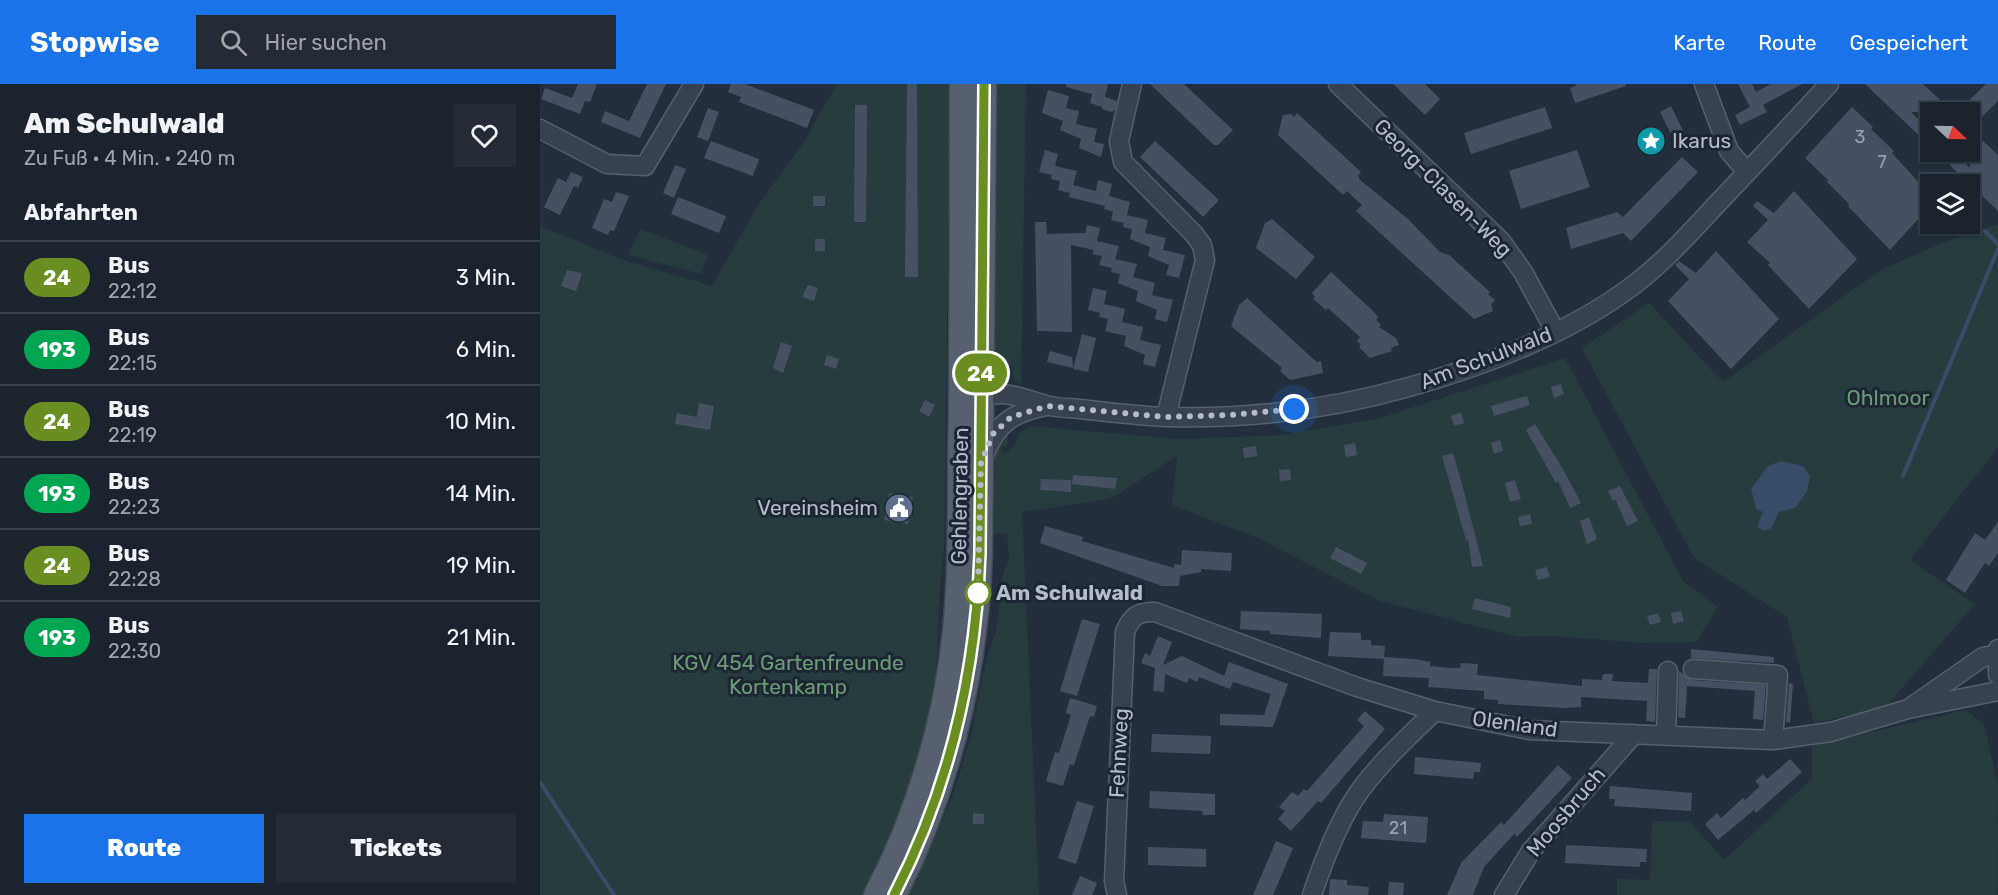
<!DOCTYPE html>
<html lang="de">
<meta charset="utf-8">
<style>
body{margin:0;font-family:Rubik,sans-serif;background:#242b36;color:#f1f3f6;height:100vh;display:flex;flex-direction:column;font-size:22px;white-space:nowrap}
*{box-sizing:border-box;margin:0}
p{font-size:20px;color:#a0a4aa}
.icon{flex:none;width:33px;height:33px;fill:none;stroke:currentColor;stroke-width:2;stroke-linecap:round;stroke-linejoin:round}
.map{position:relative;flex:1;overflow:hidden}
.panel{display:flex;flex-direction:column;background:#1b232e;width:540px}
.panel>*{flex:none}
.badge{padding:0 12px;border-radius:20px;font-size:21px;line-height:39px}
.needle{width:39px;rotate:112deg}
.tools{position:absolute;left:1380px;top:18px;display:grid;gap:12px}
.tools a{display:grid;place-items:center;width:60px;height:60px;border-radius:0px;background:#1b232e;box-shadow:0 2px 4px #0004,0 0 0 2px #39404a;font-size:30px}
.you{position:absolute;width:30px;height:30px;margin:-15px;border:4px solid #fff;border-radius:50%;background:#1a73e8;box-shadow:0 0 0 9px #1a73e833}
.map>.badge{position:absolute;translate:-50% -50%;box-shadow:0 0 0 3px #fff}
h2{padding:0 24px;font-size:22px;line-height:54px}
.round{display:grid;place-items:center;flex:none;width:63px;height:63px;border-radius:0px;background:#242b36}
.overview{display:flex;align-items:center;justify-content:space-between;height:102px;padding:0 24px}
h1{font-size:28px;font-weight:800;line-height:45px}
.button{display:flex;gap:12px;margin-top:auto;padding:12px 24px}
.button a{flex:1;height:69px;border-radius:0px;background:#1a73e8;color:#fff;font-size:24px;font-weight:800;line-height:69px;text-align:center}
.button a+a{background:#242b36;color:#f1f3f6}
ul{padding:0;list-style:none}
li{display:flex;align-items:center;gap:18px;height:72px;padding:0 24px;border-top:2px solid #39404a}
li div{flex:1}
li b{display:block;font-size:22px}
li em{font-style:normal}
li .badge{min-width:66px;font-weight:700;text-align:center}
header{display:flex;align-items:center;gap:36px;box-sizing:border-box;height:84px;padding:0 30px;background:#1a73e8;color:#fff}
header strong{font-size:28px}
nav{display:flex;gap:33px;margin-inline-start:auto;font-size:21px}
.search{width:420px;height:54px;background:#242b36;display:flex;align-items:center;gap:15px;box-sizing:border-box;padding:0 21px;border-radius:0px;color:#a0a4aa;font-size:22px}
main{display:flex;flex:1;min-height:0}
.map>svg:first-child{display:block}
.green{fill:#263c3f;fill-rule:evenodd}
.water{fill:#394c67}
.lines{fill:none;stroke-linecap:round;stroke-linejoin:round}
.stream{stroke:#394c67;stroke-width:4}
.building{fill:#455162}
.minor-casing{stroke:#565f6c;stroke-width:21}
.major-casing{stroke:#414a57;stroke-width:27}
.minor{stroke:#38414e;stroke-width:18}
.major{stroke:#56606e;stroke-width:24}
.line-casing{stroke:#fff;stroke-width:14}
.line{stroke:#6b8e23;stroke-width:9}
.walk{stroke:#b4bcc9;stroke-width:6;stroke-dasharray:0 10.8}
.stop-dot{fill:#fff;stroke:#6b8e23;stroke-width:3}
.labels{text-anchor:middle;stroke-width:6;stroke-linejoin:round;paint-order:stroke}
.number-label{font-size:18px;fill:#98a1af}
.poi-label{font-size:21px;fill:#b4bcc9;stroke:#1d2633;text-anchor:start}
.street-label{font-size:21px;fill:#b4bcc9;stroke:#1d2633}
.park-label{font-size:21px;fill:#6b9a76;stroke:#1d2633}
.stop-label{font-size:21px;font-weight:bold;fill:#b4bcc9;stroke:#1d2633;text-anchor:start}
</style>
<header>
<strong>Stopwise</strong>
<div class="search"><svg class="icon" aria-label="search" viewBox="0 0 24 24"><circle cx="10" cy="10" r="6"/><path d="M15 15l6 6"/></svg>Hier suchen</div>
<nav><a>Karte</a><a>Route</a><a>Gespeichert</a></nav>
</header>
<main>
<section class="panel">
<div class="overview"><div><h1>Am Schulwald</h1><p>Zu Fuß · 4 Min. · 240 m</p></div><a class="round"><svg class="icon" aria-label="heart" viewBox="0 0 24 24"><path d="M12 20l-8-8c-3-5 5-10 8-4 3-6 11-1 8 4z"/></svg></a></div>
<h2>Abfahrten</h2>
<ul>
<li><span class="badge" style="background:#6b8e23;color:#fff">24</span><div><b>Bus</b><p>22:12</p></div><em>3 Min.</em></li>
<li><span class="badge" style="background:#00a651;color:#fff">193</span><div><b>Bus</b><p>22:15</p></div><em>6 Min.</em></li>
<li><span class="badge" style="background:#6b8e23;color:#fff">24</span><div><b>Bus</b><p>22:19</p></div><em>10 Min.</em></li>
<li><span class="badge" style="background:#00a651;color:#fff">193</span><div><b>Bus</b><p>22:23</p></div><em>14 Min.</em></li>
<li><span class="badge" style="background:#6b8e23;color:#fff">24</span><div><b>Bus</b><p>22:28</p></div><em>19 Min.</em></li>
<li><span class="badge" style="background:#00a651;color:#fff">193</span><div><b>Bus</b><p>22:30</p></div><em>21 Min.</em></li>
</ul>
<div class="button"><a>Route</a><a>Tickets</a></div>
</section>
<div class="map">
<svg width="1458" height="811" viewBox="0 0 1458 811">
<rect width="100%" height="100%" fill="#242f3e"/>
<path class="green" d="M297,0H410L404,466C398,509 398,551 396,594C393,651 353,761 324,811H0V142L80,175L172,202L217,123L262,61Z
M451,0H486L481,303L474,295V282L453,279Z
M1458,140V363L1370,476L1435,520L1345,624L1274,639L1247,533L1154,474L1042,264L1109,219L1183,298L1341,186L1404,158ZM1211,405L1239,428L1233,444L1217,443L1223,428L1216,425Z
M100,145L168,171L161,190L88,171Z
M1025,274L1143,497L1178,523L1156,558L1107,559L1010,552L978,553L840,517L718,454L632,421L637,372L570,415L482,428L499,811H369L412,713L431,653L447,573L456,548L463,491L469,474L467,449H454L455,365L458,358L468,347L467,363H462L463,369H467L476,359L479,349L491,342L639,355L743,351L840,334Z
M1426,626L1444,641L1458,702L1457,811H1077V795L1110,796L1112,737L1150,738L1184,776L1272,695V662Z"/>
<path class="water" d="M1241,377L1263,382L1270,392L1267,408L1255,424L1239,428L1232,444L1224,447L1217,443L1223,428L1216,425L1211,405L1228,382Z"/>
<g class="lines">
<path class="stream" d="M1445,147L1458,160
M1363,392L1458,165
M0,698L74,811"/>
</g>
<path class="building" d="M38,0H57L50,18L45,17L40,30L1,15L5,4L32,14Z
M107,0H126L100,54L61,38L65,27L89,37Z
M191,0H205L274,26L267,44L199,18L201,13L188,8Z
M367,0H377L378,193H365Z
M526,0H568L565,13L577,17L575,26L571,28L562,25V23L550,19L552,10L526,3Z
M610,0H644L693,46L678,61H674Z
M853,0H885L900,15L885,31Z
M1035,0H1085L1086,2L1035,19L1030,4L1036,2Z
M1198,0H1212L1216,8L1231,0H1262L1223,21L1227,28L1200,41L1195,31L1210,23Z
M1325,0H1383L1413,28H1371L1390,47V62Z
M1446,0H1458V17L1430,45L1458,71V127L1396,68H1412L1430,84V28H1417Z
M508,6L529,12L526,24L539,27L536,40L557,45L554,58L564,60L561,73L539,64L541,55L520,46L523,37L502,29Z
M315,21H327L326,138H314Z
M1131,22L1149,59L1138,64L1120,28Z
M1005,23L1012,44L931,70L924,49Z
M1312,23L1333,43L1331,45L1354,67L1352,69L1390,111V122L1350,166L1308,122L1309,120L1287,98L1288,96L1265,74Z
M168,24L179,28L168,57L157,53Z
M757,29L821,88L818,91L820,96L868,135L900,168L909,171L950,208L948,210L955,216L951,220L953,227L934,235L816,127L822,121L807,107L803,111L738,51L743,31L751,30L754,33Z
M171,57L219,75L213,92L164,74Z
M615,57L679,116L663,133L600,73Z
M505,66L518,70L515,82L537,87L533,101L556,107L558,96L572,100L569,112L590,118L587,131L608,136L605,149L626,154L623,166L645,171L639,194L626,191L629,181L608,172L610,163L590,155L592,145L583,143L584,139L571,136L573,128L564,125L565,122L529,113L530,109L518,106L520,97L511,95L512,91L499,88Z
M1037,66L1050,103L981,125L969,87Z
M1142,73L1158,88L1091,157L1083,149L1031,165L1026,144L1077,128L1083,133Z
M135,81L146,85L134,114L123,109Z
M31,88L43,93L38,104L26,98Z
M18,94L34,102L20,131L4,123Z
M1254,107L1317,175L1269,225L1228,181L1230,179L1207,158L1228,136L1213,122L1217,117L1234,129Z
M76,108L89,112L74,147L70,146L68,151L52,144L64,115L72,118Z
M273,112H285V122H273Z
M138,113L186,132L179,149L131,130Z
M732,135L775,173L756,195L716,164L725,139Z
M495,138H506L507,150L545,149L547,141L560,144L557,157L579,162L575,175L597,180L593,193L615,199L612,211L633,216L627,238L615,235L617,226L596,217L598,207L578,199L580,190L571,188L572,184L559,181L562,172L552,170L554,166L531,161L532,248L497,247Z
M275,155H285V167H275Z
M1176,167L1239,235L1191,285L1128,217L1149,195L1135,181L1139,177L1156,189Z
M27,186L42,189L36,207L21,202Z
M791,188L833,227L838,233L836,236L841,241L839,243L856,254L859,261L851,264L852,267L830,274L819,263L821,261L817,257L820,253L788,224L786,226L773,215L775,213L772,209Z
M268,201L278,204L274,217L262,213Z
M553,204L567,207L564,220L585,225L582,238L603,243L600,256L621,261L615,283L603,280L605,271L584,262L586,252L565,247L568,235L559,233L560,229L548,226Z
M707,214L771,273L777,278L781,277L783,289L750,296L740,287L742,284L691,242L699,221Z
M542,250L556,254L548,288L533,285Z
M241,258L252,262L243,289L233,284Z
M510,267L532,273L533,284L507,278Z
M287,271L299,275L296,285L284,281Z
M1021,300L1024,310L1014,314L1011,303Z
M987,312L990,321L954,332L951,322Z
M385,316L395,321L389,333L379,327Z
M159,319L174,322L170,346L135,340L137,329L157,333Z
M921,328L924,339L914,342L911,332Z
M995,340L1023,385L1041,419L1030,424L1018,397L1016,399L986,346Z
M960,356L963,367L954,370L951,359Z
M815,359L817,371L806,373L804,361Z
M716,362L717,372L704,374L703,364Z
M913,369L923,404L943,482L932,483L928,455L926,456L902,372Z
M750,385L751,396L740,397L739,386Z
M533,391L577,394L575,405L532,400Z
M501,395L531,396V408L500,406Z
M975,396L981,415L970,418L965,399Z
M1080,402L1098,437L1087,442L1075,415L1073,417L1068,407Z
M349,409L373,413L368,440L344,436Z
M990,430L992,440L980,442L978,433Z
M1049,433L1057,455L1047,460L1040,437Z
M1458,438V469L1449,482L1445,479L1425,509L1406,496L1435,449L1445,456Z
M505,442L543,453L542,457L634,484V480L641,481L642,466L692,469L691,487L661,485V488L640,492L639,502H622L500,459Z
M796,463L827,479L821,490L790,474Z
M1007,483L1010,493L998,496L995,486Z
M935,514L971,523L970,534L932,525Z
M701,527L782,530L781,554L730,550V547L700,545Z
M1141,527L1144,537L1133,540L1131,529Z
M1118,529L1121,538L1110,541L1107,532Z
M542,535L560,540L537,612L520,607Z
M790,548L821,549V556H831V561L845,562L844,575L788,572Z
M618,552L632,558L623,581L642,572L684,592L689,578L748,600L733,643L680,641V630L724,631L731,610L693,598L690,605L659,593L657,598L649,594L647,599L625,590L624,608L613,607L615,584L601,579L605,569L610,572Z
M1151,565L1234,573V579L1151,574Z
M844,573L875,575L890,578V582L910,584H920L921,579L938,580L937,591L1042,602V595L1062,596L1063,590H1073L1072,597L1108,599L1109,585H1117L1115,638L1106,637L1107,617L1041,613V623L1024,624L958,620V616L944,615V607L888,603L889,594L843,592Z
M1139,587L1152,596L1226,601L1223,636L1213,635L1215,607L1147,602L1145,634L1138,633Z
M1249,599L1253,600L1250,639L1246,638Z
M530,614L557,622L554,633L550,632L534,681L530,680L523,702L506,697L515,668L519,669L531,631L526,629Z
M825,627L845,645L781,719L778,717L751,747L738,735L745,727L739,723L752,708L758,712L764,705L767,707L824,642L817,636Z
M612,650L671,652L670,670L611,668Z
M875,673L941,679L940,688H934L933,695L874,690Z
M1250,675L1262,688L1216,729L1214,726L1178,756L1165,740L1177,729L1181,734L1203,714L1205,716L1220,702L1215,697L1223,690L1227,695Z
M1018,681L1032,694L977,753L974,750L944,783L933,811H907L921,779L961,738L964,741Z
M1070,702L1152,709L1151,727L1074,722L1075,715H1069Z
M610,707L675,710V731H663L662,727L609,724Z
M537,717L554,722L536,780L518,774Z
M433,729L444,730V740H433Z
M844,730L888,733L886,759L821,754L823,737L843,738Z
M736,757L753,764L733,811H713Z
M1026,761L1107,765L1106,778H1100V783L1025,779Z
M608,763L666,765V783L608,781Z
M540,792L557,799L552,811H532Z
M790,795L807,796V801L829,803L828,811H789Z
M849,798L864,799L863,811H848Z"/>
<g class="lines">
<g class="minor-casing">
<path id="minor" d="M592,0L579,57L583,78L654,150L662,161L665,176L626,333
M798,0L961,157L983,188L1015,247
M1164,0L1189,67L1207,88
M0,45L67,80L105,82L154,0
M432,321C455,300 481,314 506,321C516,324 529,324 540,325C569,328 598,332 627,333C707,335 792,325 869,303C947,281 1031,249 1095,200C1125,177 1150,149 1176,121C1214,81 1252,41 1289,0
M444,372C456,339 474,328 507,322
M1458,565V591
M1153,585L1238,591L1233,656
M1371,623L1443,573L1458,570
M1126,651L1128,587
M577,811L574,797L585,548C591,533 598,527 615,528L817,603L895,627L989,646L1233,656L1291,648L1368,625L1458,607
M772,811C783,778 795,746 813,717C832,686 869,652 895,627
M964,811L991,767L1094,650"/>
</g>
<g class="major-casing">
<path id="major" d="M336,811C378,732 406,637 415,548C422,477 419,406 421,335C422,223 422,112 422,0
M354,811C408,704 436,588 440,469L444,0"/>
</g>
<use href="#minor" class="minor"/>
<use href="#major" class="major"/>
</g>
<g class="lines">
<g class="line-casing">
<path id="line" d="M354,811C409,705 436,588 440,469L444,0"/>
</g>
<use href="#line" class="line"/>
<path class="walk" d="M438,509L441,379L453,350L471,333L508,322L626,333L691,331L754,325"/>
</g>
<defs>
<g id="sight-disc" transform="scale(1.5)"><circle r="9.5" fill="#0f9aa8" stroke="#1d2633"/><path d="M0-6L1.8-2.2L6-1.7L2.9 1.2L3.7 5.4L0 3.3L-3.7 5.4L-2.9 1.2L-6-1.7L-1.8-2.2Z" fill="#fff"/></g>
<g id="civic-disc" transform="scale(1.5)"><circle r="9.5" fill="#5c6f8a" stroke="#1d2633"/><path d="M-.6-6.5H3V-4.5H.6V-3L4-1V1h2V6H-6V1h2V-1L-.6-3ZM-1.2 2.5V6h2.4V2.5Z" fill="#fff"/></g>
</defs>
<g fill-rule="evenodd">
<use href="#sight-disc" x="1111" y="57"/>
<use href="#civic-disc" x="359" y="424"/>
</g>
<circle class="stop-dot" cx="438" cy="509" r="12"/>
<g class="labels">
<g class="number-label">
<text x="1320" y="59">3</text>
<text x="1342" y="84">7</text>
<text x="858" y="750">21</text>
</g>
<g class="poi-label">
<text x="1132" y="64">Ikarus</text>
<text x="338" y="431" text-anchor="end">Vereinsheim</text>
</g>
<g class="street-label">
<text transform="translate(903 104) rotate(45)" y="7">Georg-Clasen-Weg</text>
<text transform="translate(946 274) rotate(-21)" y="7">Am Schulwald</text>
<text transform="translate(420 412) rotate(-89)" y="7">Gehlengraben</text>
<text transform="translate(975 640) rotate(8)" y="7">Olenland</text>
<text transform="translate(579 669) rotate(-87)" y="7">Fehnweg</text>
<text transform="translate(1026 728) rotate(-50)" y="7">Moosbruch</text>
</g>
<g class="park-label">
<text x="1348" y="321">Ohlmoor</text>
<text x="248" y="586">KGV 454 Gartenfreunde<tspan x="248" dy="24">Kortenkamp</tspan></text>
</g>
<g class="stop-label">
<text x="456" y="516">Am Schulwald</text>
</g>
</g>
</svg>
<div class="tools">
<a><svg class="needle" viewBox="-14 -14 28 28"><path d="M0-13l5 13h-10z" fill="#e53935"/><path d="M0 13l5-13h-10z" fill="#a0a4aa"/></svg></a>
<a><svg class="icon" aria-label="layers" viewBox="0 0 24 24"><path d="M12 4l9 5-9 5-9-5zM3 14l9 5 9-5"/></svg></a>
</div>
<div class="you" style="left:754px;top:325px"></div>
<b class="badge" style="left:441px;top:289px;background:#6b8e23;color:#fff">24</b>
</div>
</main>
